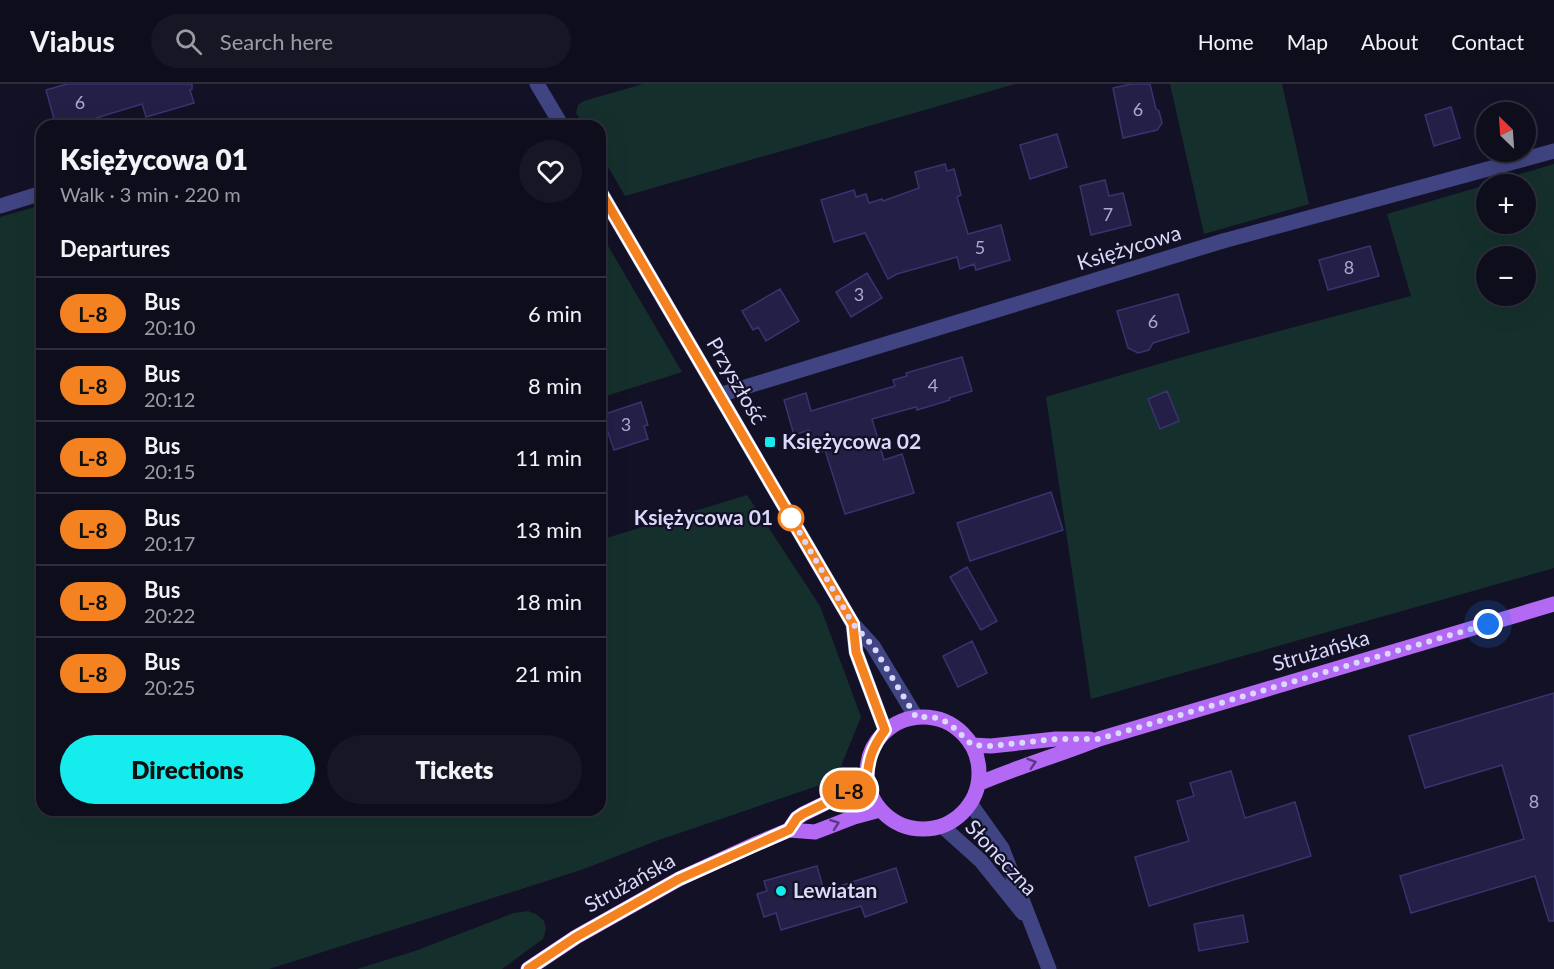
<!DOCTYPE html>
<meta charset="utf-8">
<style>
body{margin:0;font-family:Lato,sans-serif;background:#171625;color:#f1f3f6;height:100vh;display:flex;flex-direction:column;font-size:22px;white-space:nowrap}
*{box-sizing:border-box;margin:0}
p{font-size:20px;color:#9b9ca3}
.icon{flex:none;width:33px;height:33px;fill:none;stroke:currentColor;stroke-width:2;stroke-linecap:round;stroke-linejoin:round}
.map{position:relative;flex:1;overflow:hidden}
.panel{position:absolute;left:36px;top:36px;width:570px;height:696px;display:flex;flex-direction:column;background:#0e0d1c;border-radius:18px;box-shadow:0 6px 24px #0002,0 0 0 2px #2e2d3b}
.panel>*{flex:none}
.badge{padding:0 12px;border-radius:20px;font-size:21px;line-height:39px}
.needle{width:39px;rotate:335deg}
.buttons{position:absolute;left:1476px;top:18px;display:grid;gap:12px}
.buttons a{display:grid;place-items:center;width:60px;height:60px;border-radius:50%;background:#0e0d1c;box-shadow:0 6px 24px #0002,0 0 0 2px #2e2d3b;font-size:30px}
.you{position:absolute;width:30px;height:30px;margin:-15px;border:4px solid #fff;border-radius:50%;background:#1a73e8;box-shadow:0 0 0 9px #1a73e833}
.map>.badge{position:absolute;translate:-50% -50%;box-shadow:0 0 0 3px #fff}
h2{padding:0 24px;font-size:22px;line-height:54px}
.round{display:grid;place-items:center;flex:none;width:63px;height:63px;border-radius:32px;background:#171625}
.summary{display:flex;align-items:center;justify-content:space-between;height:102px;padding:0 24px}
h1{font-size:28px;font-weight:800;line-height:45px}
.cta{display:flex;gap:12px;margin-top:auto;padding:12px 24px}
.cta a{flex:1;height:69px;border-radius:36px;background:#14eced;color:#111;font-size:24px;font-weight:800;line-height:69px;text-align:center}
.cta a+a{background:#171625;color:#f1f3f6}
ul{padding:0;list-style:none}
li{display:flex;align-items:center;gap:18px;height:72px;padding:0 24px;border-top:2px solid #2e2d3b}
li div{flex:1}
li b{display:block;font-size:22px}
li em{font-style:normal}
li .badge{min-width:66px;font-weight:700;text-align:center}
header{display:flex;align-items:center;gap:36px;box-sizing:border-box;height:84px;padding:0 30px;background:#0e0d1c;border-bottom:2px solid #2e2d3b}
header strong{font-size:28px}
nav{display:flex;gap:33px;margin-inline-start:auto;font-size:21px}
.search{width:420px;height:54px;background:#171625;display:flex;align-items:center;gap:15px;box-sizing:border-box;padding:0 21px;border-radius:33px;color:#9b9ca3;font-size:22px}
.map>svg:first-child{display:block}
.green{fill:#15302c;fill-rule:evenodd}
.building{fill:#231f46;stroke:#393370;stroke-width:1.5}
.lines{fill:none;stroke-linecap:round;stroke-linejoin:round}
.minor{stroke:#404482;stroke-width:15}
.major{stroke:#b369f4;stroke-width:15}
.oneway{stroke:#5b3983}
.line-casing{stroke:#fff;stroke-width:14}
.line{stroke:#f58220;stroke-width:9}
.walk{stroke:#dad9fc;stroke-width:6;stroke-dasharray:0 10.8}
.poi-dot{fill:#14eced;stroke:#131126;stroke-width:2}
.stop-dot{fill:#fff;stroke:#f58220;stroke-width:3}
.labels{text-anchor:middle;stroke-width:4.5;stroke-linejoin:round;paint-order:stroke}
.number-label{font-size:18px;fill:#acaace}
.street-label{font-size:21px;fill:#dad9fc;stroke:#131126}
.poi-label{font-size:21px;font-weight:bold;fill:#dad9fc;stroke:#131126;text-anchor:start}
.stop-label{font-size:21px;font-weight:bold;fill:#dad9fc;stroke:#131126;text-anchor:end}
</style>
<header>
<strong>Viabus</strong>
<div class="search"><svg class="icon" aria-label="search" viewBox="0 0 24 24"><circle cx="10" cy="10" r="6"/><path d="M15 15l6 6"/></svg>Search here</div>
<nav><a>Home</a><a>Map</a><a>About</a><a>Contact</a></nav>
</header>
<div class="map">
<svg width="1554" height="885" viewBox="0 0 1554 885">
<rect width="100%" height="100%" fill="#131126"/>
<path class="green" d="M643,0H1015L625,112L600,69V42H584L576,29L578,21L584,17Z
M1170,0H1282L1309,120L1204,150Z
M1554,80V484L1091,615L1046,313L1186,272L1411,212L1387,130L1486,101V140H1526V100H1487ZM1486,172H1526V212H1486Z
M42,121V726H600V456L747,411L820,522L861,633L839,687L823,700L656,757L581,786L269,885H0V133Z
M600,148L682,288L600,314Z
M528,827L536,830L544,837L546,845L543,855L502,885H357L415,867L514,829Z"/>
<path class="building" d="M67,0H192V5L190,6L194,19L146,33L142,20L96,34L98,42H56L46,6Z
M1131,0H1150L1156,25L1159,27L1162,39L1157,46L1123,54L1113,4Z
M1451,23L1460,54L1434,62L1425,31Z
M1057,50L1067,83L1030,95L1020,61Z
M945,80L947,87L954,85L961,111L957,113L968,150L1001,141L1010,176L976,186L974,180L960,185L957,173L897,190L888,195L865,149L834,158L821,116L854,106L856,113L866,110L869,119L882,115L883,117L919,104L915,88Z
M1105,96L1109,112L1123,109L1131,141L1091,151L1080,102Z
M1370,162L1379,192L1328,206L1319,176Z
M867,189L882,214L851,233L836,208Z
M780,205L799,237L766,257L758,243L753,246L742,227Z
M1178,210L1189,248L1153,259L1149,266L1138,269L1128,264L1117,227Z
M962,273L972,307L949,314L950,316L917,326L916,323L872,335L884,376L902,370L914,409L845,430L825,366L816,369L809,346L794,351L784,316L806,309L811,327L895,302L893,296L907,292L906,289Z
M1167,307L1179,337L1160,345L1148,315Z
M641,318L648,341L644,342L648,355L614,366L602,331Z
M1051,408L1063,446L970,477L957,439Z
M967,483L997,537L981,546L950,493Z
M972,557L987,589L958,603L943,572Z
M1554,609V837H1549L1535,792L1411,829L1400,792L1524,755L1502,681L1425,704L1409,652Z
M1231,687L1245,734L1295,718L1311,772L1149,822L1135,773L1189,757L1177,717L1194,712L1190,699Z
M817,782L824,807L896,784L907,818L865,833L861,822L781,846L776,829L764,833L757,810L767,807L764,797Z
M1243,831L1248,858L1199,867L1194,840Z"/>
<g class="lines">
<path class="minor" d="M537,0L562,42
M600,107L853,540L873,562L916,633
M0,122L42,109
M719,311L1223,157L1554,67
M853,540L856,568L885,646
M970,719L1002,764L1049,885
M942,742L981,777L1023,829"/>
<path class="major" d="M867 689a56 56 0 1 1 112 0a56 56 0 1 1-112 0Z
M972,661L991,662L1056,655H1090
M978,700C1017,683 1059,671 1099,655L1554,520
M789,746L797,734L803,730L840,712L867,695
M528,885L576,853L679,795L753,761L789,746L815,748L854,733L880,726"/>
</g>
<defs><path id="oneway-chevron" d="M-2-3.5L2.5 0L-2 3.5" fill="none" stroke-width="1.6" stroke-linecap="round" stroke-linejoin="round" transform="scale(1.5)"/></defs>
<g class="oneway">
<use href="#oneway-chevron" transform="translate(1032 679) rotate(-18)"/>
<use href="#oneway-chevron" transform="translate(835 740) rotate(-20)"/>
</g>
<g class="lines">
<g class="line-casing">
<path id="line" d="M528,885L576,853L679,795L789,746L797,734L803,730L840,712L867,695C868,675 873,662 885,646L856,568L853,540L600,107"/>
</g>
<use href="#line" class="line"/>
<path class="walk" d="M791,434L790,432L853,540L873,562L916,633H933L949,639L972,661L991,662L1056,655H1099L1488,540"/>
</g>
<g class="poi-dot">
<rect x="764" y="352" width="12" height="12" rx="3"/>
<circle cx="781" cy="807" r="6"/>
</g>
<circle class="stop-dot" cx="791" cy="434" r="12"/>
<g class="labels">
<g class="number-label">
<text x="80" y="25">6</text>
<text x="1138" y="32">6</text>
<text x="1108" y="137">7</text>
<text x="980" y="170">5</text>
<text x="1349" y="190">8</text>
<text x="859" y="217">3</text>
<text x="1153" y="244">6</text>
<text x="933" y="308">4</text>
<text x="626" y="347">3</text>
<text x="1534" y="724">8</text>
</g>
<g class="street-label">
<text transform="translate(1129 164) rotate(-17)" y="7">Księżycowa</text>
<text transform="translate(736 297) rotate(60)" y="7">Przyszłość</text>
<text transform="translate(1321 567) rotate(-16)" y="7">Strużańska</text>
<text transform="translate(1001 774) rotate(47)" y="7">Słoneczna</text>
<text transform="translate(630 799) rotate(-29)" y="7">Strużańska</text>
</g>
<g class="poi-label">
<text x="782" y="365">Księżycowa 02</text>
<text x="793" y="814">Lewiatan</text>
</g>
<g class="stop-label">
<text x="773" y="441">Księżycowa 01</text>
</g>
</g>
</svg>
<div class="buttons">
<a><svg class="needle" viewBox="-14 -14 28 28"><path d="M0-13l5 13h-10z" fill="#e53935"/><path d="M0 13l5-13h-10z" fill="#9b9ca3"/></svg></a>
<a>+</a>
<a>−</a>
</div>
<div class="you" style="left:1488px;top:540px"></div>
<b class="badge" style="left:849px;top:706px;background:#f58220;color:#111">L-8</b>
<section class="panel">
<div class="summary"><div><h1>Księżycowa 01</h1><p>Walk · 3 min · 220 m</p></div><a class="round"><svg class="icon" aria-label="heart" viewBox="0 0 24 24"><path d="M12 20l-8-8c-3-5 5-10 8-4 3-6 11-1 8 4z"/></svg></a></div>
<h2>Departures</h2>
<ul>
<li><span class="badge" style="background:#f58220;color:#111">L-8</span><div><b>Bus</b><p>20:10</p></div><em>6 min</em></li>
<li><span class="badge" style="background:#f58220;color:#111">L-8</span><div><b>Bus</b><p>20:12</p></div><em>8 min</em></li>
<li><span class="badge" style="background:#f58220;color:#111">L-8</span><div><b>Bus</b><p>20:15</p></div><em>11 min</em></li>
<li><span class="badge" style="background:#f58220;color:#111">L-8</span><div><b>Bus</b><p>20:17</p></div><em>13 min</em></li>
<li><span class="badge" style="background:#f58220;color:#111">L-8</span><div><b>Bus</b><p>20:22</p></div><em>18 min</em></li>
<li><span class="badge" style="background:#f58220;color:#111">L-8</span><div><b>Bus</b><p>20:25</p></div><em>21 min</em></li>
</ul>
<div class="cta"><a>Directions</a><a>Tickets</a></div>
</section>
</div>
